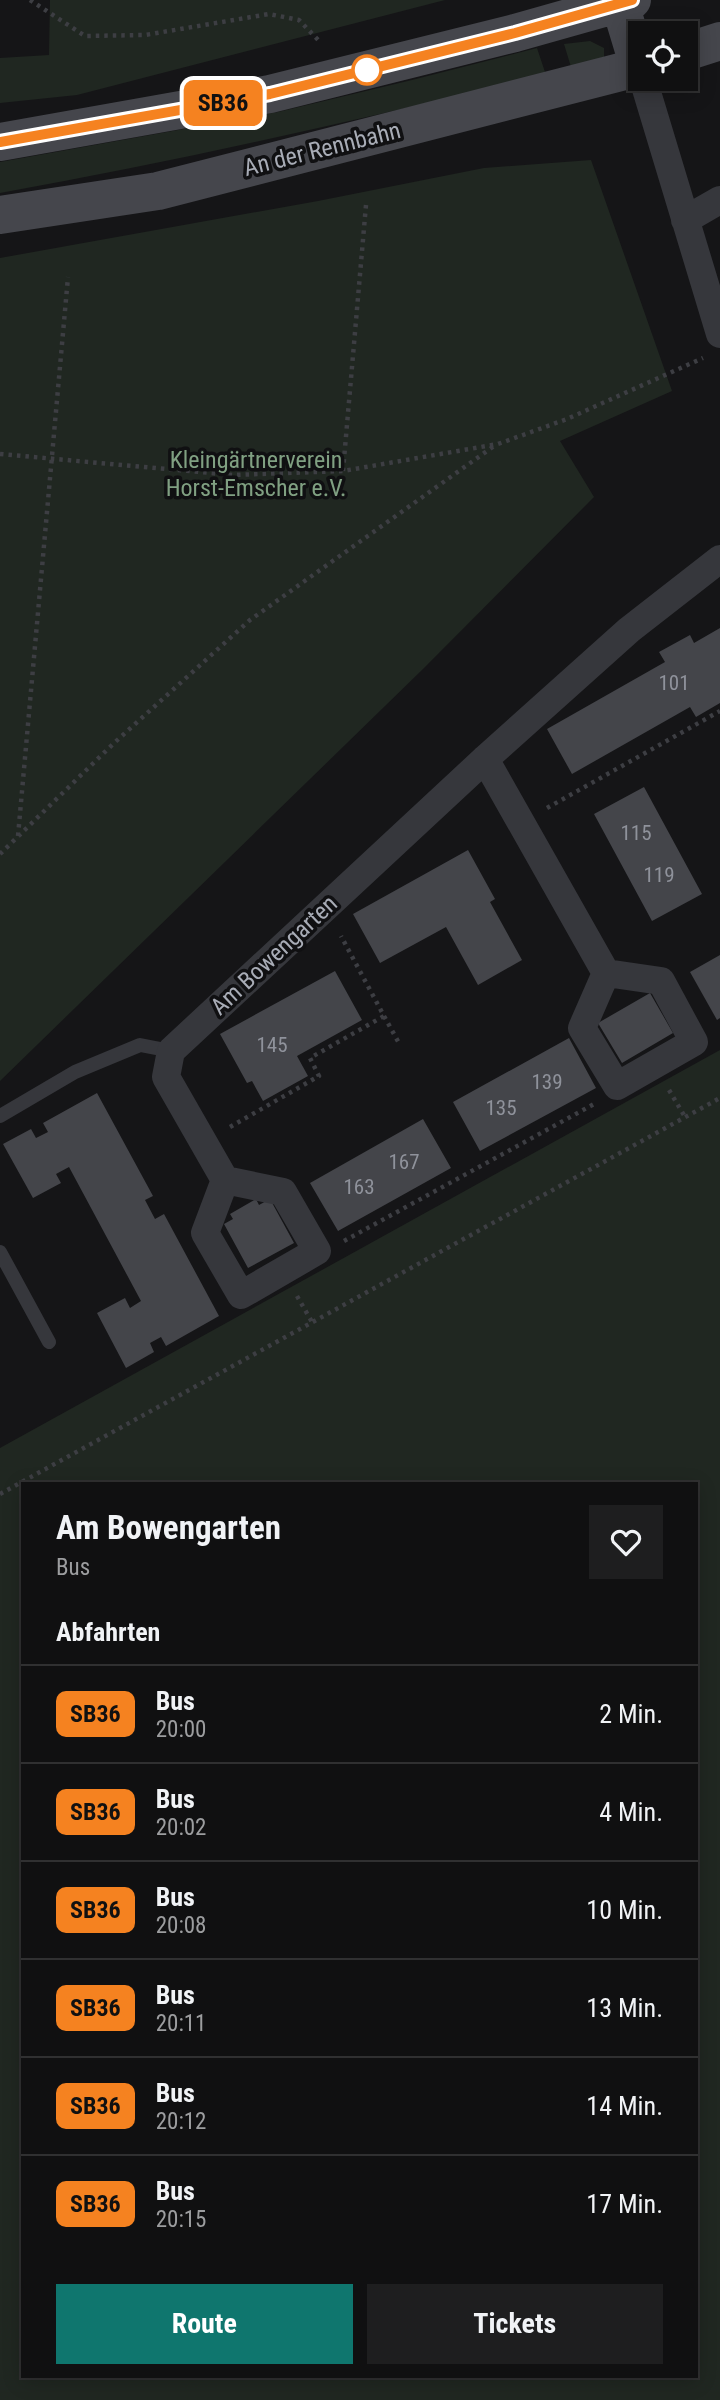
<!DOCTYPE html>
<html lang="de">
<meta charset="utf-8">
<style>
body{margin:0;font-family:"Roboto Condensed",sans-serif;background:#1e1e1f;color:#f1f3f6;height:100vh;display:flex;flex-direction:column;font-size:26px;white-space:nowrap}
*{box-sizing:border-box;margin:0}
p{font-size:23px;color:#9c9d9f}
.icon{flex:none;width:38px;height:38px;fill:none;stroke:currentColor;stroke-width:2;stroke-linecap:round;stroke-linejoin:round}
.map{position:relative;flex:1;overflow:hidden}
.panel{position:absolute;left:21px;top:1482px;width:677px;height:896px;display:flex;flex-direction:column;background:#101011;border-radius:0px;box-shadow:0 4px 18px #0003,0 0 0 2px #303031}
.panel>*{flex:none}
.badge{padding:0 14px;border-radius:10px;font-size:24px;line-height:46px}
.buttons{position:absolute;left:628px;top:21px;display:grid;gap:14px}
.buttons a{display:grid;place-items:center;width:70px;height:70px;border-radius:0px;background:#101011;box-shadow:0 4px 18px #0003,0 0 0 2px #303031;font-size:35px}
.map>.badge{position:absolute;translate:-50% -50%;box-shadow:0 0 0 4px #fff}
h2{padding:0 35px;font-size:26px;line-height:63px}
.round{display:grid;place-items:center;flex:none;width:74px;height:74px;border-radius:0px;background:#1e1e1f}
.summary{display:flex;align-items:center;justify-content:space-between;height:119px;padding:0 35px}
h1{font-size:33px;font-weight:700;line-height:52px}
.button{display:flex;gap:14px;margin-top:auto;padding:14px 35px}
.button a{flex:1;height:80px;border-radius:0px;background:#0f766e;color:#fff;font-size:28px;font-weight:700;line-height:80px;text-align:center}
.button a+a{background:#1e1e1f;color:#f1f3f6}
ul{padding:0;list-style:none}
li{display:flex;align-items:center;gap:21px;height:98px;padding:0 35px;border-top:2px solid #303031}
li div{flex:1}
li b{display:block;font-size:26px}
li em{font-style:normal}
li .badge{min-width:77px;font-weight:700;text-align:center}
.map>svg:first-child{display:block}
.green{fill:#202721;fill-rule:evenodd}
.building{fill:#44454a}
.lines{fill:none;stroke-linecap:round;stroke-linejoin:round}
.path{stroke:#3d3e43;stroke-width:4.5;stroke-dasharray:3.5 5;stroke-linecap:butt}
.lane{stroke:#36373c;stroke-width:14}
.street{stroke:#36373c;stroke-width:28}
.secondary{stroke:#45464c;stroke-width:38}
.line-casing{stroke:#fff;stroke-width:16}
.line{stroke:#f58220;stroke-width:10}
.stop-dot{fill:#fff;stroke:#f58220;stroke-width:3.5}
.labels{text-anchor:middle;stroke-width:7;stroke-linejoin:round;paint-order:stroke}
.number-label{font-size:21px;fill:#8f929b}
.street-label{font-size:24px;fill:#a8acb6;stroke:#101012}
.park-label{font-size:24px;fill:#80a082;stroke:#101012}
</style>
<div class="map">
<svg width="720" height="2400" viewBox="0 0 720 2400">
<rect width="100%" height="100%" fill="#151517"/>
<path class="green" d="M50,0H445L77,95L0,103V58L49,55Z
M590,41L604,48V57L571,67L564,44Z
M537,48L546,75C365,118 184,160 0,193V162L278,112L412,80Z
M591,160L672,391L560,441L594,497L423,669L0,1081V258L318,201L484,168Z
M720,1050V2400H0V1448ZM23,1484H696V2376H23Z"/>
<path class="building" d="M720,628V703L696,717L690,707L572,774L547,729L665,662L659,652L690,635L694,643Z
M644,787L702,894L652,921L594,814Z
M468,850L495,899L490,902L522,960L478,985L446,927L380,963L353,914Z
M720,955V1018L717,1020L690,972Z
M335,971L362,1020L297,1056L308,1076L263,1101L252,1081L247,1083L220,1034Z
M650,993L673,1033L622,1063L598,1023Z
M569,1038L596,1088L480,1151L453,1102Z
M97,1093L153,1196L145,1200L155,1219L164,1214L219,1316L166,1346L161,1337L150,1343L154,1352L126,1368L97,1313L125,1298L130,1308L141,1301L69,1167L56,1174L61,1183L33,1198L3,1144L31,1129L36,1138L48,1132L43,1123Z
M423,1119L451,1168L338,1231L310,1183Z
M256,1199L259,1205L270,1199L294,1243L248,1268L224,1224L233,1219L230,1214Z"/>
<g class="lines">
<path class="path" d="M30,0L85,36L145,35L269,14L299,20L321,43
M0,454L233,475L343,471L498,444L567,419L703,358
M343,471L366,205
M547,808L720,711
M18,836L68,277
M0,854L113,744L250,620L494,446
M384,1016L400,1045
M669,1090L685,1117
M230,1127L319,1076L310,1058L384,1016L341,936
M344,1241L594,1104
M297,1296L312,1322
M0,1494L720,1098"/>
<path class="lane" d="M0,1116L75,1072L140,1045L171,1051
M0,1252L49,1342"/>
<path class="street" d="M643,79L720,334
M685,220L720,200
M485,759L606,973L582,1028L617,1086L694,1042L661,981L606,973
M225,1180L283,1192L317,1251L241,1295L205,1233L225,1180L166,1077L171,1051L485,759L629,630L720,559"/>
<path class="secondary" d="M620,4L639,67
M686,52L720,41
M0,142L270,94L515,33L632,0
M0,215L158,191L640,67"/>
</g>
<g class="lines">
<g class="line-casing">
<path id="line" d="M0,142L270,94L515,33L632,0"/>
</g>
<use href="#line" class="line"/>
</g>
<circle class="stop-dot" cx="367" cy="70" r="14"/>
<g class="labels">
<g class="number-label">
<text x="674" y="690">101</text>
<text x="636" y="840">115</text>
<text x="659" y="882">119</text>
<text x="272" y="1052">145</text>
<text x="547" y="1089">139</text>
<text x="501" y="1115">135</text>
<text x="404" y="1169">167</text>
<text x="359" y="1194">163</text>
</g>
<g class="street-label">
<text transform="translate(322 149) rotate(-14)" y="8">An der Rennbahn</text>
<text transform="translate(274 955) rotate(-43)" y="8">Am Bowengarten</text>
</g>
<g class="park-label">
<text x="256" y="468">Kleingärtnerverein<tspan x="256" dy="28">Horst-Emscher e.V.</tspan></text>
</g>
</g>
</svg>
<div class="buttons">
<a><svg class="icon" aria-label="locate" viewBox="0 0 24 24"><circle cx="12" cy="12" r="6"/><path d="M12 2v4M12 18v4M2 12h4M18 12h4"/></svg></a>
</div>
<b class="badge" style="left:223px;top:103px;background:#f58220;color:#111">SB36</b>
<section class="panel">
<div class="summary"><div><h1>Am Bowengarten</h1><p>Bus</p></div><a class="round"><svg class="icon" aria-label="heart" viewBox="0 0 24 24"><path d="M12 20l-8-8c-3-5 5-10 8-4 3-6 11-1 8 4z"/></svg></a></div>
<h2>Abfahrten</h2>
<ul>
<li><span class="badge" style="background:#f58220;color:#111">SB36</span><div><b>Bus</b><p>20:00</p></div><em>2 Min.</em></li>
<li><span class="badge" style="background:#f58220;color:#111">SB36</span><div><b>Bus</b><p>20:02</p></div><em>4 Min.</em></li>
<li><span class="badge" style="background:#f58220;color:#111">SB36</span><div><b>Bus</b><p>20:08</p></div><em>10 Min.</em></li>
<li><span class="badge" style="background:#f58220;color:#111">SB36</span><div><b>Bus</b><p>20:11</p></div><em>13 Min.</em></li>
<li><span class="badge" style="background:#f58220;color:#111">SB36</span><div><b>Bus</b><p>20:12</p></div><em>14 Min.</em></li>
<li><span class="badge" style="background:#f58220;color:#111">SB36</span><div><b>Bus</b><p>20:15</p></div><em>17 Min.</em></li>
</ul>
<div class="button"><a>Route</a><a>Tickets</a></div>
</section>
</div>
